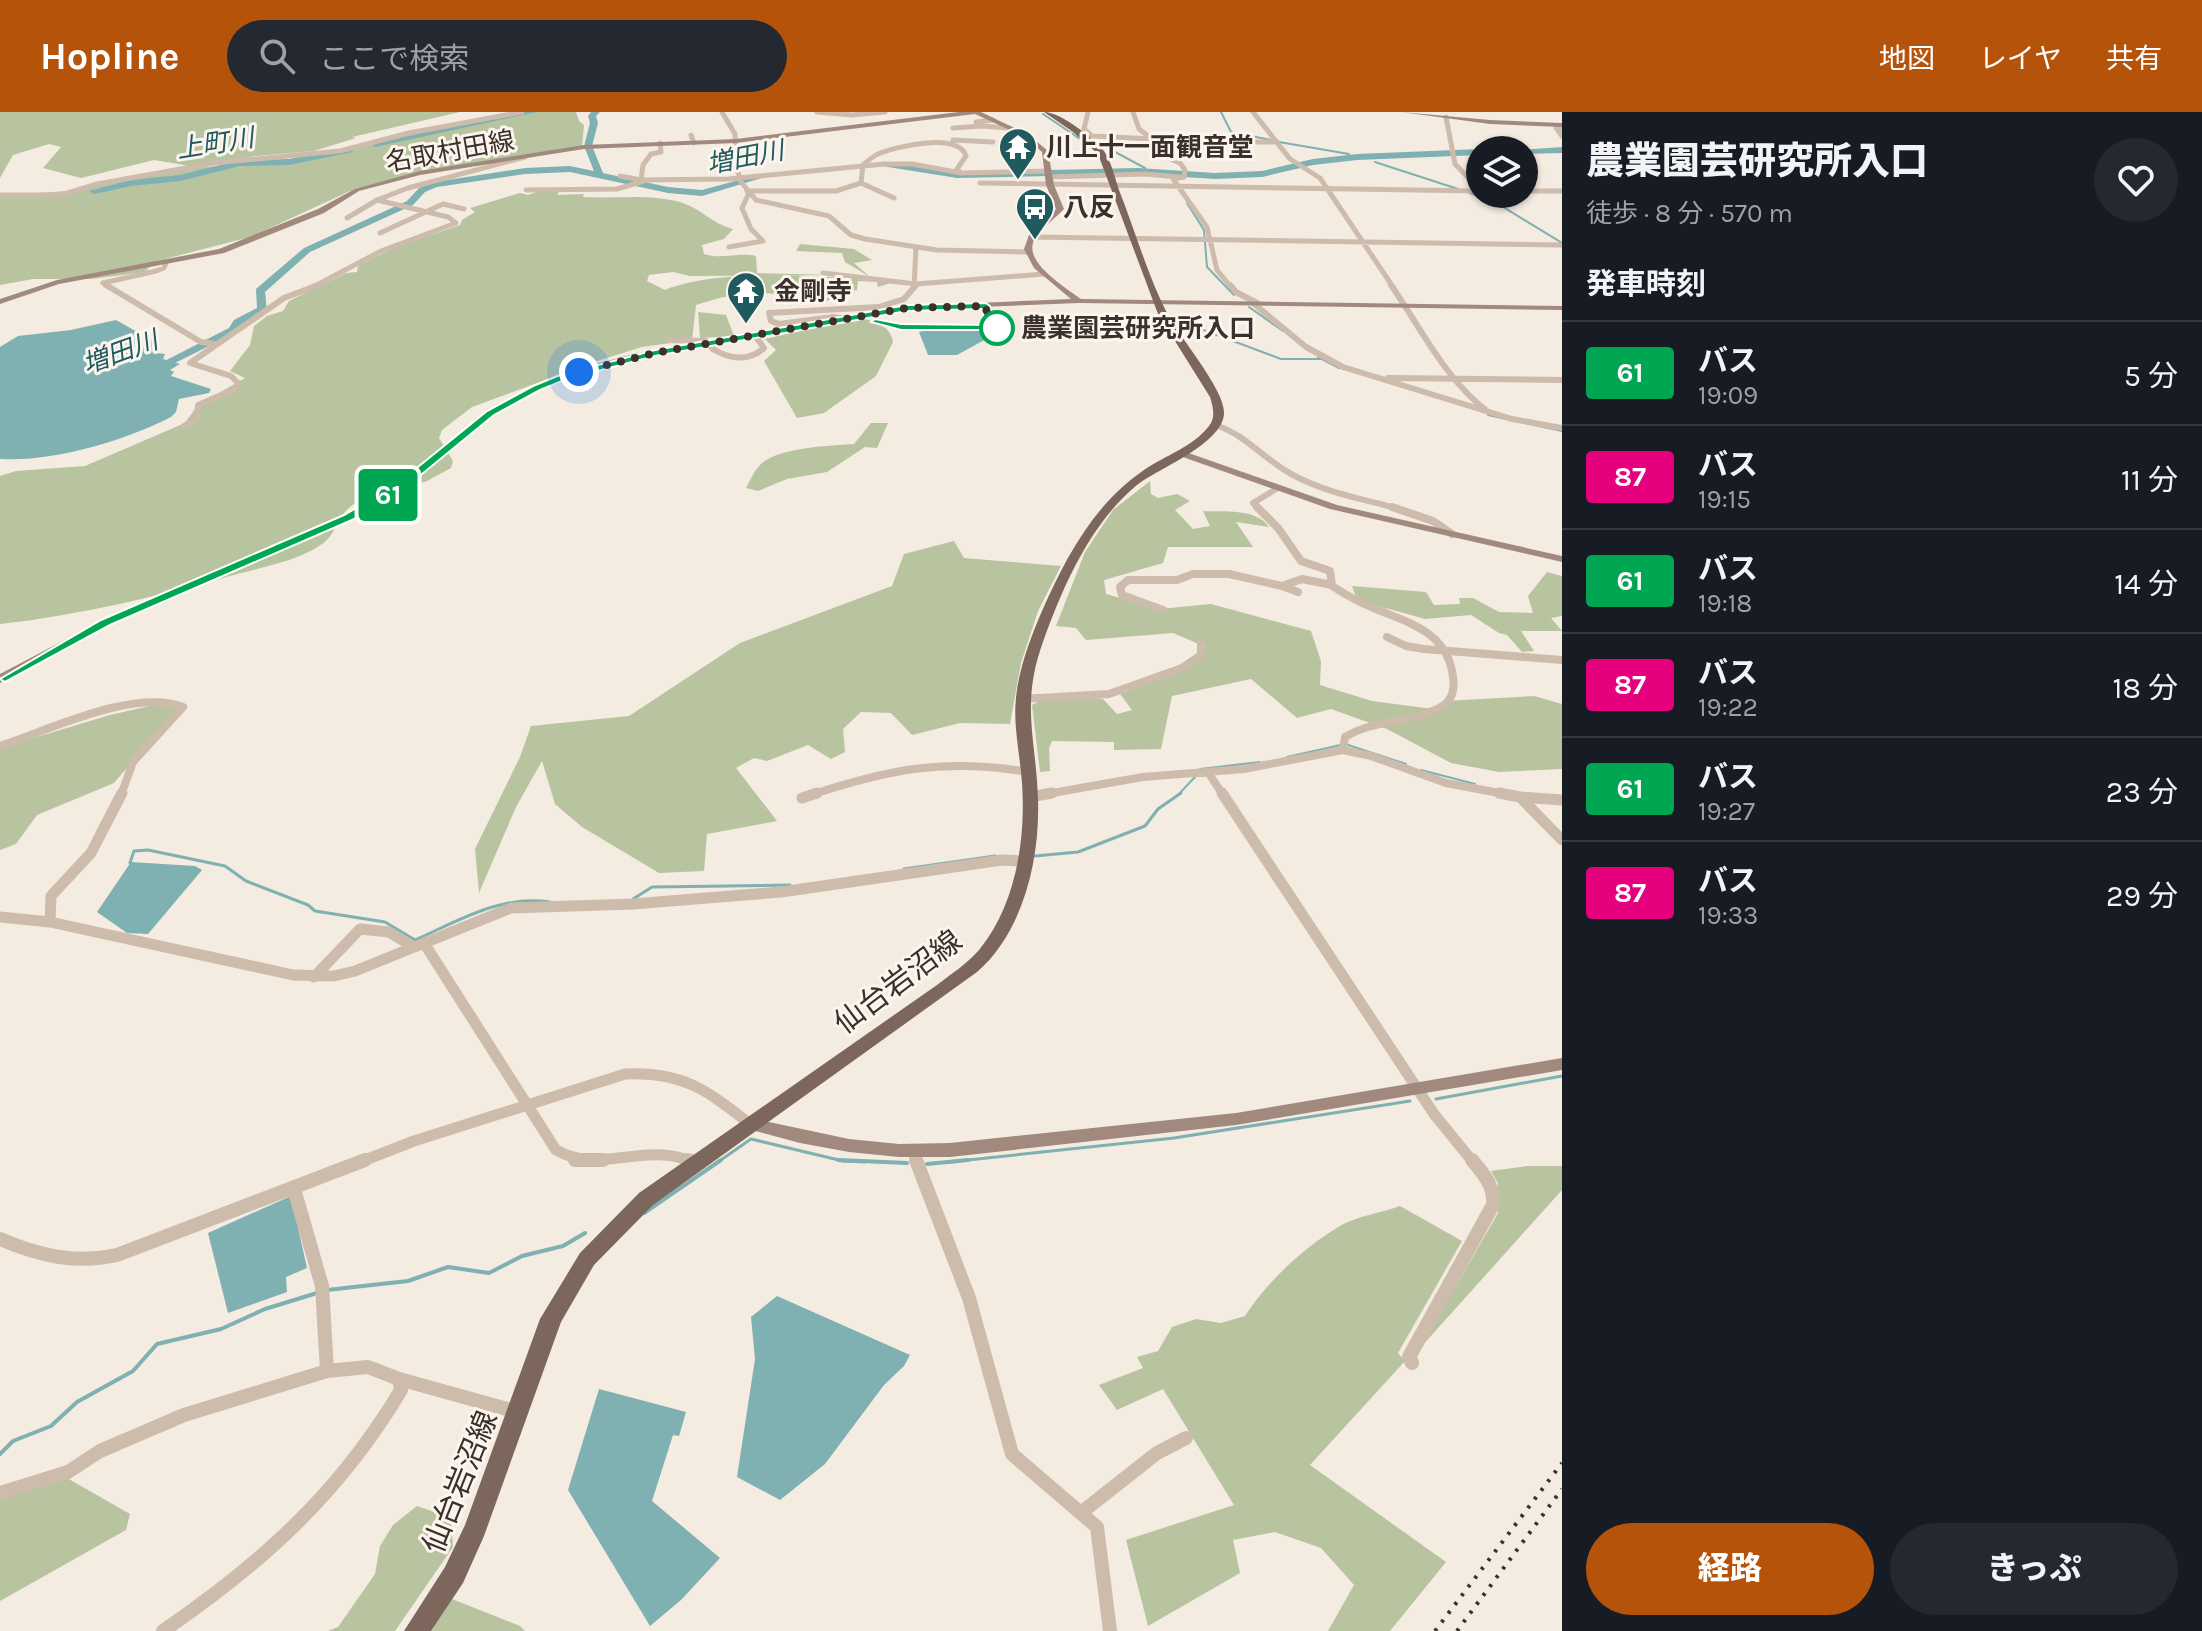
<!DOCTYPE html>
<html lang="ja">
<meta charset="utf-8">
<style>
body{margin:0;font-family:Karla,"Noto Sans JP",sans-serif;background:#242831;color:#f1f3f6;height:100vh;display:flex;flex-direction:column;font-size:30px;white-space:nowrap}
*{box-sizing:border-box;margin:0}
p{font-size:26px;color:#9ea1a6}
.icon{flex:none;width:44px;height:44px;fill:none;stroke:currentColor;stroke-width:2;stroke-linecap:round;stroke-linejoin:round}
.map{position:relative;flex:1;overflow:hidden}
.sheet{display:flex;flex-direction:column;background:#171b24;width:640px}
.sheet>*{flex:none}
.badge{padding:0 16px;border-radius:6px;font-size:28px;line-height:52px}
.tools{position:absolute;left:1466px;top:24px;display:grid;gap:16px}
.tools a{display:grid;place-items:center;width:72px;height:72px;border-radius:50%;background:#171b24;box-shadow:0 2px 6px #0004;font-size:40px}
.you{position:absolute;width:40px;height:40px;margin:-20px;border:6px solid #fff;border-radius:50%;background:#1a73e8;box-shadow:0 0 0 12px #1a73e833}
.map>.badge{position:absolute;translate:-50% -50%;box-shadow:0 0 0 4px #fff}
h2{padding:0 24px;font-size:30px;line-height:72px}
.round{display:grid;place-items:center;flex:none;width:84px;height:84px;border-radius:42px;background:#242831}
.headline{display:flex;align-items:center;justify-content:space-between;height:136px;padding:0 24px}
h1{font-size:38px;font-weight:800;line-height:60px}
.button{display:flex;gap:16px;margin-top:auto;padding:16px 24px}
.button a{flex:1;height:92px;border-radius:48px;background:#b45309;color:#fff;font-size:32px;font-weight:800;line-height:92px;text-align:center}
.button a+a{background:#242831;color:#f1f3f6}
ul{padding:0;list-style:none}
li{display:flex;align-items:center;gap:24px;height:104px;padding:0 24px;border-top:2px solid #363941}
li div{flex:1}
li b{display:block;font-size:30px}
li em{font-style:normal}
li .badge{min-width:88px;font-weight:700;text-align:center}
header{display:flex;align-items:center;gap:48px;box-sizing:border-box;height:112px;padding:0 40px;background:#b45309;color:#fff}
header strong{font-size:38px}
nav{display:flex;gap:44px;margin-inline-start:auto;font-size:28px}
.search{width:560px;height:72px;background:#242831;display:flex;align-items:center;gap:20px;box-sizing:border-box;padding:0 28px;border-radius:44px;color:#9ea1a6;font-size:30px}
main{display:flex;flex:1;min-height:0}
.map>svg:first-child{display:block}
.green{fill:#b8c4a0}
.water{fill:#7fb0b2}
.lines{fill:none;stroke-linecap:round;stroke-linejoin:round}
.stream-far2{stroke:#7fb0b2;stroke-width:2}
.stream-far1{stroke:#7fb0b2;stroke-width:3}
.stream{stroke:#7fb0b2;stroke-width:4}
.river{fill:#7fb0b2;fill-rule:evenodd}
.street-far4{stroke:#cdbbac;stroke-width:5}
.street-far3{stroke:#cdbbac;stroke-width:6}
.street-far2{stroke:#cdbbac;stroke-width:8}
.street-far1{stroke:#cdbbac;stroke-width:11}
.street{stroke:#cdbbac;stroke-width:14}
.secondary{fill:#a18a7d;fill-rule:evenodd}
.primary{fill:#7d675c;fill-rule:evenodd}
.rail{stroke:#3b302b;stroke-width:4;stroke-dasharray:3 8;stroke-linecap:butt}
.street-bridge{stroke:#cdbbac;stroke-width:6}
.line{fill:#00a651;stroke:#fff;stroke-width:2}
.walk{stroke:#3b302b;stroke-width:8;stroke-dasharray:0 14.4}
.stop-dot{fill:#fff;stroke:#00a651;stroke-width:4}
.labels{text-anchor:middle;stroke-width:6;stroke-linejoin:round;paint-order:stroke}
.far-water-label{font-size:26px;font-style:italic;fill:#1f5a5e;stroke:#fbf5ee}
.far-poi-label{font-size:26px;font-weight:bold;fill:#3b302b;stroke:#fbf5ee;text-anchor:start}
.far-street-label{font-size:26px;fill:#3b302b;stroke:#fbf5ee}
.far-stop-label{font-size:26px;font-weight:bold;fill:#3b302b;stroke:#fbf5ee;text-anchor:start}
.street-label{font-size:30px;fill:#3b302b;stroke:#fbf5ee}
</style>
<header>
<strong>Hopline</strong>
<div class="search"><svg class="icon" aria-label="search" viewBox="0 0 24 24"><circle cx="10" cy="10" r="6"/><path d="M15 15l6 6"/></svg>ここで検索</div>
<nav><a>地図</a><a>レイヤ</a><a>共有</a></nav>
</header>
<main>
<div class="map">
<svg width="1562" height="1519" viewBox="0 0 1562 1519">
<rect width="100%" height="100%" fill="#f4ebe1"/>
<path class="green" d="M0,0H460L352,25L356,26L314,39L256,44L190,54L154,48L81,66L43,56L61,35L49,32L13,43L0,66Z
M536,0H576L579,9L584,13L582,35L425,59L382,70L348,80L250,125L157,149L144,160L92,167H33L0,173V84L66,79L194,56L291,49L410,22Z
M546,77L559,80L557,83L584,82L583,85C617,87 651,81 683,91C701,97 713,112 733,117L724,127L702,133L704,142C722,148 738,140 756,144L757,161L833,163L690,164L673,160L649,163L647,169L665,178C718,156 832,163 891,171L878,175L877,170L858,169L857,178L838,181L822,193L815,192L814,187C763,180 747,176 696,193L692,228L642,235L597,249L472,295L442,318L439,326L453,349L451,356L427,369L356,391C336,402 338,421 322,432C300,448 267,454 241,461C162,483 82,503 0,512V364L16,359L85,354L185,311L198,293L245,266L230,259L250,233L254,214L267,204L283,199L289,189L346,161L357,160L358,154L393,136L460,113L462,108L475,100L470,96L520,81L528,83Z
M800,132L854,137L872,148L854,151L870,165L845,150L842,141L796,139Z
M698,200L726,203L734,224L700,226Z
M863,205C876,213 890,212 893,230L876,264L824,301L797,306L764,249L776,238L765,227Z
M871,311H888L877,336L865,335L827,360L787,367L758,379L746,376C750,369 754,359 760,353C777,335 830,334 854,332Z
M1150,369L1151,382L1158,386L1177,382L1190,389L1175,398L1193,417L1210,414L1203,399C1222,400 1257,396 1269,415L1236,410L1253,435H1168L1163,451L1104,468L1106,482L1159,497L1211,492L1311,519L1321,549L1320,573L1372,589L1433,597L1445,589L1534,584L1562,592V657L1499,660L1451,651L1387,617L1331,597L1297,606L1251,567L1172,584L1161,637L1114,638V630L1052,629L1049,636L1050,659L1040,660L1032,593C1053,580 1079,584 1103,587L1117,602L1132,598L1120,582L1184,556L1206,535L1173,521L1086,528L1076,516L1056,514L1085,440L1113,398Z
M954,429L964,446L1061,454L1038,499L1021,551L1010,612L960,611L912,623L891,601L861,600L843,617L845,640L831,647L808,633L767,649L754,646L736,656L777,709L707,722L704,759L659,761L582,715L555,692L542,649L516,695L479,781L475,737L520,645L531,614L629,604L740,531L892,474L904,442Z
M1547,460L1562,464V504L1551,506L1562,519H1521L1534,539L1522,540L1507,523L1499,521L1471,503L1425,507L1357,488L1352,474L1426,480L1434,493L1460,492L1459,486H1473L1499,500L1533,501L1528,484Z
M163,591L178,596L114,671L37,703L16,732L0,738V636L110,603Z
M1527,1054H1562V1078L1421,1235L1498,1101V1071L1491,1059Z
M1400,1094L1462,1129L1398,1241L1405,1249L1310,1353L1446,1450L1390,1519H1328L1354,1473L1321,1436L1275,1420L1233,1428L1240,1461L1148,1514L1126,1428L1234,1393L1163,1277L1117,1298L1099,1273L1143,1256L1137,1245L1158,1239L1172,1215L1196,1207L1221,1211L1245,1204C1267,1170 1304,1135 1340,1114C1357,1104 1381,1101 1400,1094Z
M67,1366L130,1402L126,1418L0,1489V1387Z
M417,1394L451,1406L453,1435L395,1519H328L338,1515L375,1462L380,1434L393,1413Z
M452,1487L520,1514L525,1519H431Z"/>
<path class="water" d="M116,208L155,230L154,233L159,235L157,241L165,242L163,247L180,252L170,258L174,260L171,264L211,277L209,281L179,287L176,300L171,305C124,329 54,350 0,347V235L18,224L71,218Z
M923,219H982L988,226L957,243H928L919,220Z
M131,750L195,754L202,758L148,822L127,821L97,800Z
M291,1084L307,1156L286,1165L287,1180L228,1201L208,1121Z
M777,1184L910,1243L904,1254L884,1273L825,1352L780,1388L737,1365L755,1247L751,1205Z
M599,1277L686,1300L679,1324L673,1323L652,1389L720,1446L681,1488L650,1514L568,1378Z"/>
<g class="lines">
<path class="stream-far2" d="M1221,0L1231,20L1271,28
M1043,2L1083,29
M1279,30L1349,42
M1102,33L1145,56
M1375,50L1458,77
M1470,81L1495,90L1562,131
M1187,91L1204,118L1207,155L1234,183
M1249,195L1283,219
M1193,214L1281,247H1321
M1318,245L1339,256
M1488,303L1562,319
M1287,645L1345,632L1406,652
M1200,657L1260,650
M1421,658L1475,672
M1178,683L1195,665"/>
<path class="stream-far1" d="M1035,744L1078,740L1145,714L1158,697L1181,681
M130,751L134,739L148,738L225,754L246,769L308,793L315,799L385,810L415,828C460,808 500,783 550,790
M904,757L995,744
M633,787L652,775L790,773
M1436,987L1562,964
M718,1050L751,1027L843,1049L865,1050
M949,1050L1174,1026L1410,989"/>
<path class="stream" d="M838,1048L907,1051
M927,1052L968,1048
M644,1101L721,1048
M327,1178L408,1169L448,1155L489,1161L522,1144L563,1134L585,1121
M0,1342L13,1329L51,1314L77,1290L133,1259L157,1232L221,1217L265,1197L317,1181"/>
<path class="river" d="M521,0H537L375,35L371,32Z
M591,0H600L596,4L598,11L592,34L603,61L668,75L702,78L761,62L765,65L702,84L668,81L570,60L525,62L437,75L425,80L413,93L310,140L265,180L267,199L242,212L237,220L153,262L143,260L229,216L234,208L257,196L256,177L304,136L407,89L419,76L435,70L525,56L570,54L594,59L584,34L590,11L588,4Z
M350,35L353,40L289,53L240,54L180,69L131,74L94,82L89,79L131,68L180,63L240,48L289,47Z
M1562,35V41L1524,42V38H1520Z
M1480,37L1482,38L1480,43L1357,48L1313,53L1262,65L1215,67L1138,62L957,66L882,54L886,51L915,52L957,60L1138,56L1215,61L1262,59L1313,47L1357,42Z"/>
<path class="street-far4" d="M722,0L735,22L736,54L741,70L756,88L829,104L851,123L865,127L937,138L1027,140
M817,0L852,3L885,0
M1088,0L1084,17L1092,24L1153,27
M1133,0L1139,17L1156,30H1277
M1253,0L1290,47L1320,66L1393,175
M1446,5L1455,52L1480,78
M981,14L1010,16
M953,16L981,14L976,10L993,8
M1562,16H1556L1562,24
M691,23L694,31
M953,28L993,30
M1156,30L1161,43L1180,51L1185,58L1184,65L1173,67L1207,115L1217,158L1231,175
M660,31L661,40L651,42L643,53L641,68L728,67L884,52H912L961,61
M620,64L641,68
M1049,65L1144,62L1179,65
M861,71L863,53C868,49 873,44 878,42C897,34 958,20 966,44L957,57L961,61L1049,59
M980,71L1480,79
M526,78L617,77L644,69
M747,79H836L861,71L894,86
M1524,79H1562
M0,83H61L97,72L214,51L340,39L409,21L522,0
M347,106L377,88
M380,121L443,92L464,97
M1032,125L1562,133
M729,135L763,129L751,117L742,96L749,81
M823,161L916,172L1044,162
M109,175L103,171L156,159L164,156L166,151L163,150
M313,175L381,139L456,111L448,105L377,88L408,76L525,45
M914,175L916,136"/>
<path class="street-far3" d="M106,173L201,230L214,232
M1230,173L1236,180L1257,191
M1391,173C1420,215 1446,268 1487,299
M1253,191L1306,235L1343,255L1512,307L1562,316
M986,194L987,204L1002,216
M850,207L833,205L779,212L771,209L769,201L879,195L904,187L916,173
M875,210L901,215L1002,216
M668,228L706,229
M713,237C729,247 749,250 764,236L756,225
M1388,266L1562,268
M1215,313C1247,323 1264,348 1293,363C1326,381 1364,387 1399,397
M184,314L197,307L198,293L233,278L239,272L231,264L190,251L284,186L318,173
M1259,397L1253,391L1276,377"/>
<path class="street-far2" d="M1257,395L1278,416L1301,449L1330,459L1332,474C1346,483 1360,491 1376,497C1412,512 1448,521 1453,565C1455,579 1452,590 1439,596C1409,611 1375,607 1345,625L1343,638
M1392,395L1433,409L1452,422
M1282,474L1298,480
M1163,498L1122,483L1120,475L1128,468H1177L1193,462H1229L1282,474L1302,467L1332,473
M1387,525L1406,534L1424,537L1562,548
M1022,587L1109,582L1182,556L1201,543V531
M0,634C49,618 134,576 183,595L133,650L121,683
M1208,660L1223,683
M811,683C889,657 946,646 1028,660
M1041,683L1143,665L1244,657L1343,638L1371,644L1446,671L1510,683"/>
<path class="street-far1" d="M1222,681L1434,1002L1473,1050
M1499,681L1520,685L1562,728
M1030,685L1052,681
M1520,685L1562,688
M802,686L817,681
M0,805L50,810L293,863L334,864L355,859L511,796L633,792L781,780L1002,748L1023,749
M50,810L51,784L91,741L122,681
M424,831L556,1038C599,1063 647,1029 692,1050
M314,865L360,817L389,820L414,835
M913,1040L917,1050
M360,1050L414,1029L625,962C682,959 707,978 750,1012"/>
<path class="street" d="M575,1048H603
M688,1048L695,1051
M916,1048L969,1186L1012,1342L1097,1415L1110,1519
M294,1077L322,1174L327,1259
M0,1127C39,1144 75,1152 117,1143L365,1048
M1412,1251L1409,1245L1493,1093C1495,1074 1483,1061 1472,1048
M0,1381L68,1360L100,1339L184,1303L327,1259L368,1255L399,1267L518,1300
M1082,1400L1157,1341L1186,1326
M163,1519C262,1451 339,1382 401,1278L399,1267"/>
<path class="secondary" d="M959,0H981L1029,23L1048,39L1054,73L1064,97C1055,107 1043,114 1036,125C1019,148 1065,175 1081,187L1562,194V198L1079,191L928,197L907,198L634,248L598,257L540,278L494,303L405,376L352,408L109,513L0,571V562L101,509L344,404L397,372L488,299L534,274L592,253L634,242L907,194L1071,187L1034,156L1024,137L1029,123L1056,97L1046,73L1042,40L1025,25L975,2L736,31L584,37L420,63L359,79L324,101L224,141L59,172L0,192V187L57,168L219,137L318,97L355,77L420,59L584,33L736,27Z
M1401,0L1490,8L1562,11V15L1490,12Z
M1180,338L1337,393L1562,444V450L1330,397L1177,343V339Z
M1562,946V958L1236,1013L950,1045H899L849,1040L800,1031L744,1016L742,1012L744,1008L750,1006L849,1027L899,1032L950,1031L1236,1001Z"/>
<path class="primary" d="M1044,0C1061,0 1093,26 1104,39C1111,49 1115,66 1119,78C1135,118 1148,165 1168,203C1180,226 1226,279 1224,302C1222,332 1159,356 1137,373C1091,411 1064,472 1044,527C1020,592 1036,624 1038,688C1040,748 1023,820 977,860L653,1093L594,1153L561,1210L484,1424L463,1471L431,1519H404L445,1455L465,1413L540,1207L580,1141L639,1081L937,873C951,862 967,852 979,838C1016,793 1026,727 1022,671C1020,642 1013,614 1016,586C1019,556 1030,527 1042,499C1066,445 1094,392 1144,358C1164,344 1193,335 1209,314C1216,305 1213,295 1210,285L1158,202L1098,42L1073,20Z"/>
<path class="rail" d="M1435,1519L1562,1351
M1457,1519L1562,1377"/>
<path class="street-bridge" d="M706,229L713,237"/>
</g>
<path class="line" d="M986,191L990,194L992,203L1006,214V218H901L871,210L875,207L901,212L993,213L984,206L982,197L907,199L655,244L567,267L540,278L494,303L405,376L352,408L110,513L5,570L0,567L101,508L344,403L397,372L487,299L533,274L560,263L655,238L907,193Z"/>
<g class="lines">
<path class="walk" d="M579,260L655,241L907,196L986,194L987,204L997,216"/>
</g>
<defs>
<g id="temple-pin" transform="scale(2)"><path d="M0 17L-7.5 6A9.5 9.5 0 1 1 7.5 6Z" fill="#1f5a5e" stroke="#fbf5ee"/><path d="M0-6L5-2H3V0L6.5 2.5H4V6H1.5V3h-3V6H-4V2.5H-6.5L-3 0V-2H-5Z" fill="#fff"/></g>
<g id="bus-pin" transform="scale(2)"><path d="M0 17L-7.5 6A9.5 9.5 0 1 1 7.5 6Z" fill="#1f5a5e" stroke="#fbf5ee"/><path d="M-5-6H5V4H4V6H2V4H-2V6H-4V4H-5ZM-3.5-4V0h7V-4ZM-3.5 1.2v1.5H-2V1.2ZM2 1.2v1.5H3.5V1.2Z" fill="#fff"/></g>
</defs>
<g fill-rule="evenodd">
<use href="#temple-pin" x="1018" y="35"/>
<use href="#bus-pin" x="1035" y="95"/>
<use href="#temple-pin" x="746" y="179"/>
</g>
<circle class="stop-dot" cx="997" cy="216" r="16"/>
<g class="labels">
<g class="far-water-label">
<text transform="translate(215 31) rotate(-9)" y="9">上町川</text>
<text transform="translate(745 45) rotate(-11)" y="9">増田川</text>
<text transform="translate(120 240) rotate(-20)" y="9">増田川</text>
</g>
<g class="far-poi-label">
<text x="1046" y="44">川上十一面観音堂</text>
<text x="1063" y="104">八反</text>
<text x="774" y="188">金剛寺</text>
</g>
<g class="far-street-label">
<text transform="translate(450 39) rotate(-10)" y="9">名取村田線</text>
</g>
<g class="far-stop-label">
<text x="1021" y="225">農業園芸研究所入口</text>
</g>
<g class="street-label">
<text transform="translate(898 870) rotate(-37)" y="10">仙台岩沼線</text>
<text transform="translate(460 1370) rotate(-68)" y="10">仙台岩沼線</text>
</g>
</g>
</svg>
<div class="tools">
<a><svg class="icon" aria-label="layers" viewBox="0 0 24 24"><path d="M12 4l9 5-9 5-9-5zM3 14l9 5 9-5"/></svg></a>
</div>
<div class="you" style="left:579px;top:260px"></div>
<b class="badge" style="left:388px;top:383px;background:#00a651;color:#fff">61</b>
</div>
<section class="sheet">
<div class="headline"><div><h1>農業園芸研究所入口</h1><p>徒歩 · 8 分 · 570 m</p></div><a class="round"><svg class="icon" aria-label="heart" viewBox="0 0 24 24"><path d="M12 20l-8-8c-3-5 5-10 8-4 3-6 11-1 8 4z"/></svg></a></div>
<h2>発車時刻</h2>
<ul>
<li><span class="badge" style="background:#00a651;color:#fff">61</span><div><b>バス</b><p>19:09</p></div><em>5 分</em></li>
<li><span class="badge" style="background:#e6007e;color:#fff">87</span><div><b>バス</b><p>19:15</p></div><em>11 分</em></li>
<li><span class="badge" style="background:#00a651;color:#fff">61</span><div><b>バス</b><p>19:18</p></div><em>14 分</em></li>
<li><span class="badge" style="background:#e6007e;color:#fff">87</span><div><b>バス</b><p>19:22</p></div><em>18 分</em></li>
<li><span class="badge" style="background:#00a651;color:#fff">61</span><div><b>バス</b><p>19:27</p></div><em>23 分</em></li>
<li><span class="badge" style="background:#e6007e;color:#fff">87</span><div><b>バス</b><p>19:33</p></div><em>29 分</em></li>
</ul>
<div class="button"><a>経路</a><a>きっぷ</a></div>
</section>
</main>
